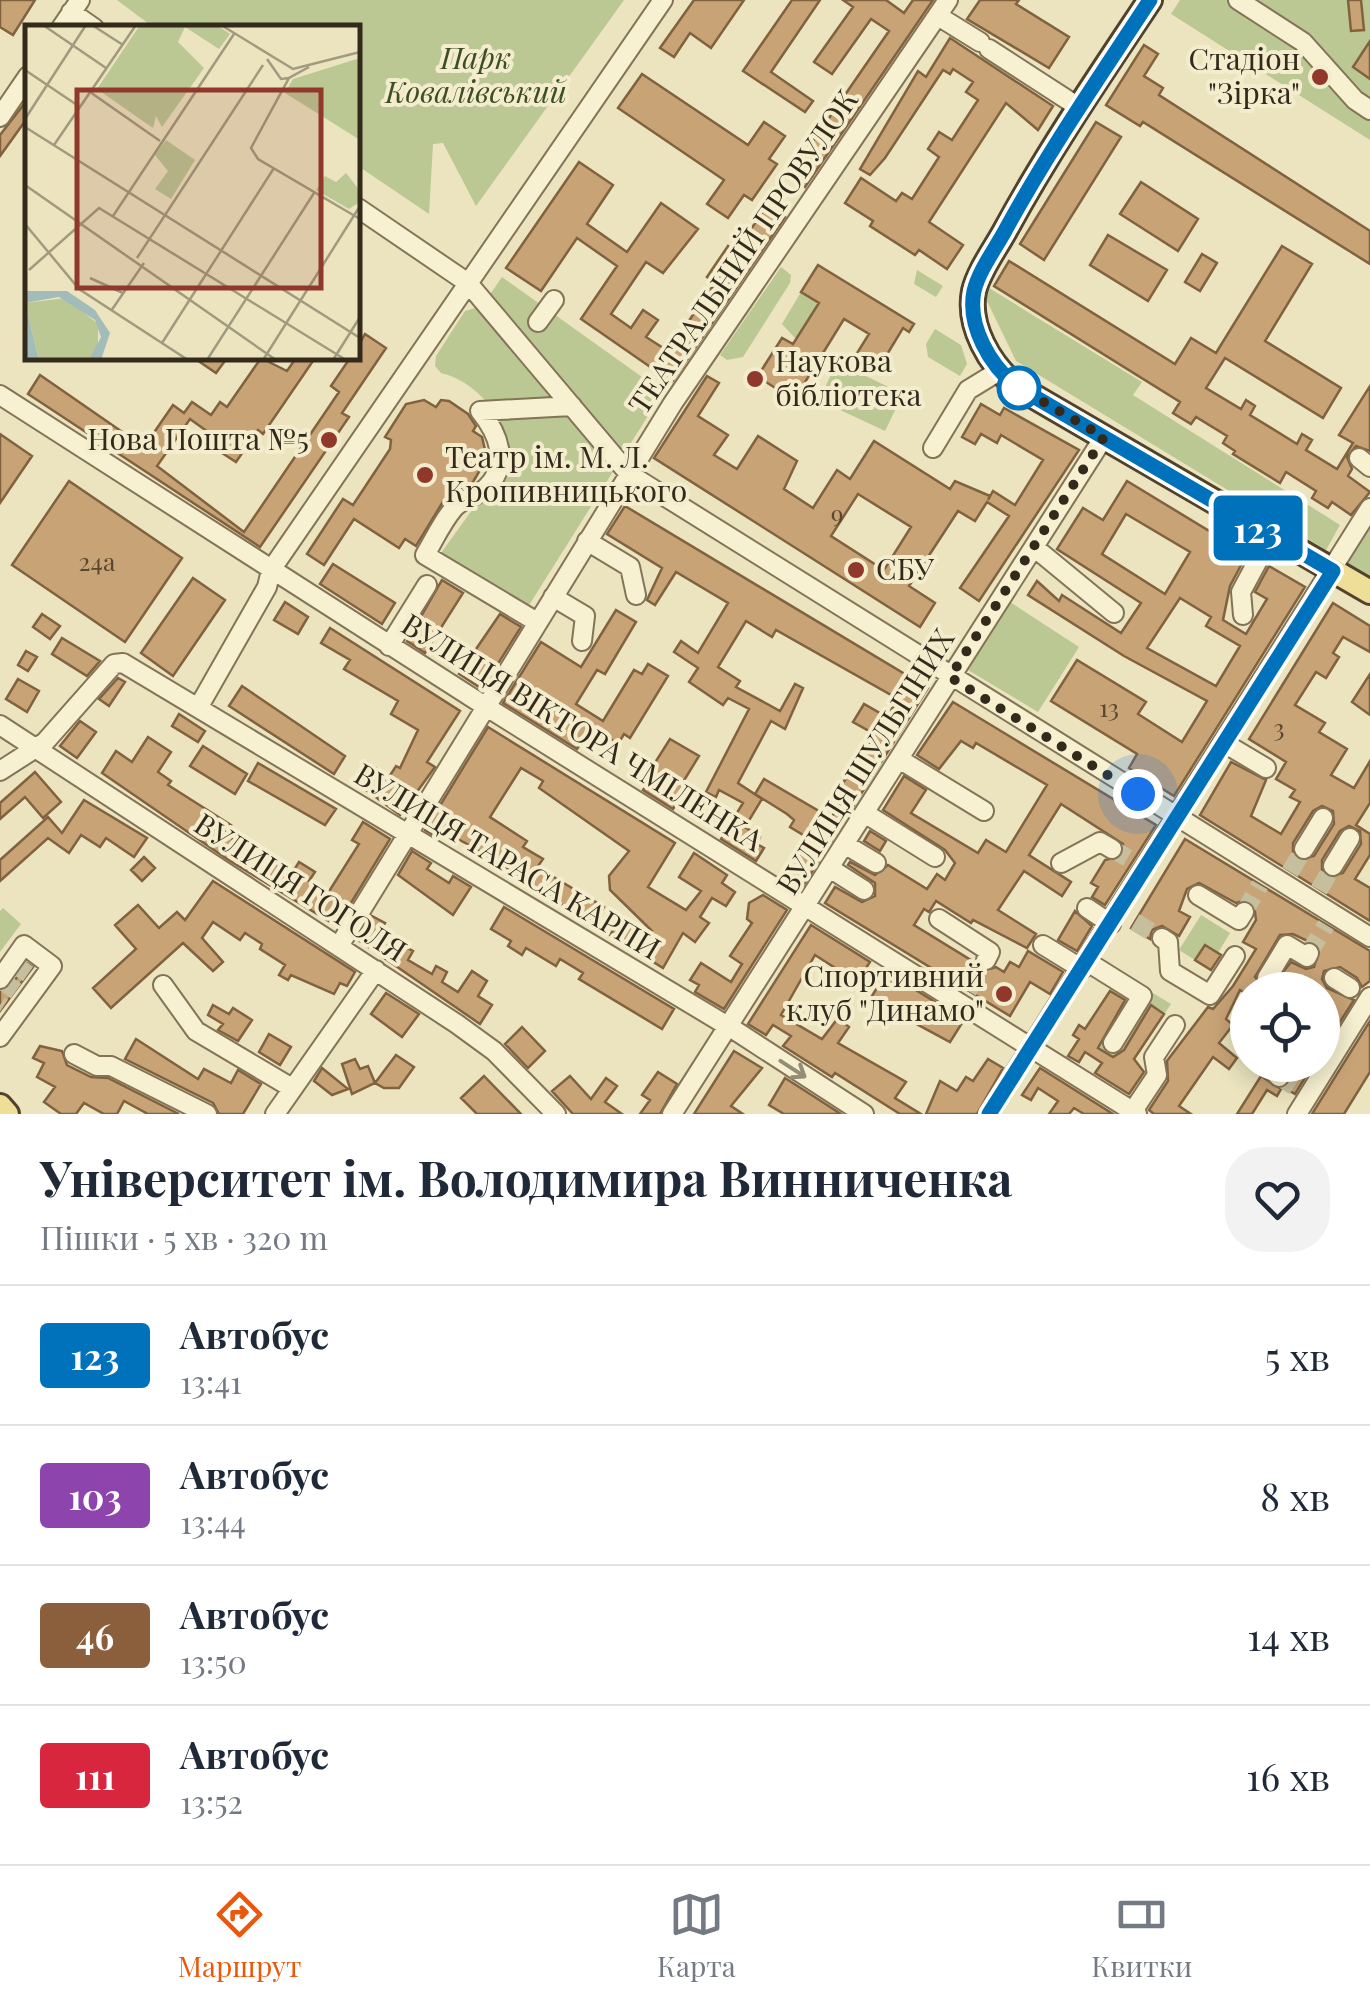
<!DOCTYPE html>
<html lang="uk">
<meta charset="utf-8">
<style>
body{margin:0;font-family:"Playfair Display",serif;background:#f2f2f3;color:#1f2937;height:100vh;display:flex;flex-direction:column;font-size:38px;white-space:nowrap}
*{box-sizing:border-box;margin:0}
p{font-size:32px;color:#747a83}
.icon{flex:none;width:55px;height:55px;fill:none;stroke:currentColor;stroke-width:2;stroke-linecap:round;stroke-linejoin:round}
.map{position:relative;height:1114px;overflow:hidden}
.panel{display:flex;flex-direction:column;background:#fff;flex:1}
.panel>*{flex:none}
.badge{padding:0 20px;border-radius:8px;font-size:35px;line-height:65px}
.tools{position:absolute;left:1230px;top:972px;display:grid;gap:20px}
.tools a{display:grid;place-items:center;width:110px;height:110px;border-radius:50%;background:#fff;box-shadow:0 5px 25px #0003;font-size:50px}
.you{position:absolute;width:50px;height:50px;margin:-25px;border:8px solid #fff;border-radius:50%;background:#1a73e8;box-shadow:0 0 0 15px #1a73e833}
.map>.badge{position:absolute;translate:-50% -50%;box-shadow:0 0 0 5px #fff}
.round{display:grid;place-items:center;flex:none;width:105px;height:105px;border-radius:40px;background:#f2f2f3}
.summary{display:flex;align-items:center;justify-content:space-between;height:170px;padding:0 40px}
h1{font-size:48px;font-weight:700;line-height:75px}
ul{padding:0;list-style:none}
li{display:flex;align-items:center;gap:30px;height:140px;padding:0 40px;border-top:2px solid #e0e1e3}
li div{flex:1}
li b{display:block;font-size:38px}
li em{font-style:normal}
li .badge{min-width:110px;font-weight:700;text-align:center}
.dock{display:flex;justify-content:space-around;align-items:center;height:140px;border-top:2px solid #e0e1e3;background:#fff;font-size:28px;color:#747a83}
.dock a{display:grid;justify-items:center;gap:5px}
.dock .current{color:#ea580c}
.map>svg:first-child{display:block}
.green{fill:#bbc894}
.building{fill:#c8a376;stroke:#81623f;stroke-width:2.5;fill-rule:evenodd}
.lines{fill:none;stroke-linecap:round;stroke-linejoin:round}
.minor-tunnel{stroke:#c6bf9e;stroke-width:18;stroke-dasharray:18 9;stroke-linecap:butt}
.minor-casing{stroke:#837458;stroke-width:22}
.major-casing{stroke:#50422d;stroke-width:28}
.minor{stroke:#f7f0d1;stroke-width:18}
.major{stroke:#eede97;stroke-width:22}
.oneway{stroke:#958d76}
.line-casing{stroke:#fff;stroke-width:22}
.line{stroke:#0072bc;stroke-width:15}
.walk{stroke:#332a1c;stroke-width:10;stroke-dasharray:0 18}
.poi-dot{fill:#8f382b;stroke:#f3edce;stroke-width:4}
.stop-dot{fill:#fff;stroke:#0072bc;stroke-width:5}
.labels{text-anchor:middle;stroke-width:8;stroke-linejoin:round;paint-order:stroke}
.number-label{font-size:25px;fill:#584832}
.park-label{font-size:30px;font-style:italic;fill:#3e4e24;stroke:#f3edce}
.poi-label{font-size:30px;fill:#332a1c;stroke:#f3edce;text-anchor:end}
.street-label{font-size:30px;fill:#332a1c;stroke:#f3edce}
.inset-road{fill:none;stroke:#a19a7e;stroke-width:2.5}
.view{fill:#8f382b;fill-opacity:0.15;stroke:#8f382b;stroke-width:5}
.inset-edge{fill:none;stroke:#332a1c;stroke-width:5}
</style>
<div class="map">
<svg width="1370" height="1114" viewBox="0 0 1370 1114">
<rect width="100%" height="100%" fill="#ebe4bf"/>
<path class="green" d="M117,0H624L476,206L443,143L433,144L429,214L358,166V28L153,27Z
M1180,0H1370V140L1171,14Z
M781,267L791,275L790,283L743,357L727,360L720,355Z
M917,270L943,286L936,297L914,284Z
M502,277L663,392L526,610L438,557L507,462C514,424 477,381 441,373L435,366L436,356L465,311L482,306Z
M984,285L1142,382L1133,395L1340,525L1326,550L1016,361L985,297Z
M801,292L819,303L796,339L782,324Z
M935,329L961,345L967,364L960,376L928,357L926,344Z
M837,362L903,394L885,431L819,400Z
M1370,517V578L1342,562Z
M1010,602L1079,647L1038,712L968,670Z
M3,908L21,924L0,952V911Z
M1201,915L1230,933L1218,953L1195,960L1179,950Z
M1120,973L1171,1004L1134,1059L1119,1049L1110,1062L1085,1052L1079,1062L1068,1056L1079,1039L1073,1035L1079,1025L1086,1028Z"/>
<path class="building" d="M0,0H35L13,35L0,27Z
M694,0H744L711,48L690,33L674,57L660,48Z
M792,0H820L771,72L813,101L805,112L743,71Z
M843,0H886L904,13L913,0H933L805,187L789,176L889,31L871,19L832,74L814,62L853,7Z
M980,0H1019L1016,4L1069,37L1049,68L967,19Z
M1348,0H1361L1364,30L1351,31Z
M950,38L1053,106L1038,130L1006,103L929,222L963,245L947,269L919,250L915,255L870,226L873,221L845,203L861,178L896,201L902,193L912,199L939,157L928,149L939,132L952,140L978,100L966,92L973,82L953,69L950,74L943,70L885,158L870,175L860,169L918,71L926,77Z
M1370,41V79L1353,67Z
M1144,45L1158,54L1144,76L1163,88L1159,95L1370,231V264L1143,122L1140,126L1106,105Z
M642,74L748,145L764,122L785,136L769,159L777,164L752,200L744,195L728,218L707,204L724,180L618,108Z
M28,99V117L0,156V135Z
M1096,122L1121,137L1044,260L1020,244Z
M579,162L613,185L587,224L627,252L661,203L698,229L663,273L646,262L611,314L631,328L643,310L658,320L646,337L668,351L715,283L707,277L728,246L736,252L767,205L785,217L672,382L581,319L617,266L577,238L541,291L506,268Z
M1141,182L1198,219L1178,251L1120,214Z
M1108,235L1167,270L1148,301L1090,265Z
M1282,246L1312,264L1265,341L1341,388L1323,418L1225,358L1206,388L1241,409L1246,400L1255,406L1250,415L1297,444L1302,434L1312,440L1306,450L1337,469L1353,443L1339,435L1370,386V451L1356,446L1347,457L1352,469L1348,476L1370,492L1351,515L1332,502L1328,508L1312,498L1316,491L1286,472L1280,483L1233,454L1235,451L1223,443L1227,436L1196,417L1191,424L1173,413L1180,402L994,286L1009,261L1175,364L1191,338L1216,353Z
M1202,254L1217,263L1200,291L1185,282Z
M818,265L914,324L909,332L903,328L877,371L854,358L869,334L844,319L794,400L766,382L754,385L748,377L761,371L782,338L793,344L819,303L801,292Z
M365,334L386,348L342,413L349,417L260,547L28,394L40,375L144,447L173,405L184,413L192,402L211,415L220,402L227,407L261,358L287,371L296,358H315L263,434L258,430L236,462L202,440L208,432L190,419L157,466L244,532L339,392L331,386L350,358H358V346Z
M194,358H227L216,373Z
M707,376L719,383L698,416L728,435L714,455L737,469L758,436L797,461L784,489L813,508L837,470L850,479L874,441L950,489L955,481L990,496L988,500L993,491L1015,505L1043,460L1001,435L997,443L981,434L975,444L962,437L981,404L1000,415L1004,408L1079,450L979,601L960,588L1009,516L987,502L975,521L958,511L909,586L935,603L920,627L654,458ZM858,494L911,527L884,570L831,536Z
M424,400L436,407L441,400L449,401L468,414L476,426L473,431L482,437L487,458L473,482L444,500L416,546L405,539L399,548L354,519L324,565L307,554L343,499L353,505L390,449L391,440L385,437L406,404Z
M0,434L32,456L0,503Z
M69,481L182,558L125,642L12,565Z
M1127,481L1247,554L1230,586L1223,620L1246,634L1267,599L1255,592L1269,566L1305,587L1174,796L1129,768L1137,754L1051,701L1077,660L1146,702L1138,714L1182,742L1207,701L1124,656L1028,595L1037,581L1059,601L1062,595L1121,633L1141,603L1057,549L1083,508L1103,520ZM1126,514L1190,552L1165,594L1102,554ZM1180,598L1211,617L1206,626L1240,646L1216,686L1147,648Z
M625,506L928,688L801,889L788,881L808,838L790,827L794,820L787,814L755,794L764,779L831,818L846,795L838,790L876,735L853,722L864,704L887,717L898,699L776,630L772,637L746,621L718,667L740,681L736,687L780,711L795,684L803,688L785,729L771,721L738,783L762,799L745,827L760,837L757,844L764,848L756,861L721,839L743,803L719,790L716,797L706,792L749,709L728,698L723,705L689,682L698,668L674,652L681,641L698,653L728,603L676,572L655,605L647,600L662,568L607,534Z
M333,564L395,603L382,624L320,584Z
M193,578L225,600L173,676L141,653Z
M442,580L463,593L425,653L407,641Z
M285,602L308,617L298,634L274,620Z
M1333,603L1370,626V652L1343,637L1333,653L1339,657L1326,678L1316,672L1295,705L1325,723L1319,732L1347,749L1331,775L1354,788L1370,761V803L1356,825L1370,834V855L1355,879L1370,888V921L1200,815L1231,762L1266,780L1251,816L1281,834L1300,802L1290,797L1295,790L1276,779L1286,762L1249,739ZM1322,806L1333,811L1334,824L1314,856L1298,860L1293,854V843L1313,811ZM1349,826L1360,831L1361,844L1343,873L1327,877L1322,871V860L1340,831Z
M616,610L636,622L605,674L597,670L576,704L603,721L634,670L642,674L648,664L668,676L630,738L624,734L618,744L591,727L577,749L503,703L541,642L581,667Z
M42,614L60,626L50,639L33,627Z
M500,614L521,627L482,689L459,674Z
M330,628L460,711L427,762L435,767L400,815L354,781L367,762L389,777L396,766L400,768L418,730L391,714L398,701L344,669L350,660L321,643Z
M62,638L100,661L87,676L52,654Z
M26,651L37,657L28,671L18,665Z
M1370,674V715L1352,702Z
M118,678L125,682L109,706L99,699Z
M18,679L39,691L27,712L6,699Z
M242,686L345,756L334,774L229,706Z
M953,702L1156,825L1105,905L1092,897L1098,887L1091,883L1105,860L1122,856L1123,844L1061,804L1029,855L1071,882L1062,896L1024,871L998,910L1036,934L1027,948L973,920L971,923L936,901L929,912L924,909L914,925L974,962L981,972L996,967L1004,972L1010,962L1019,967L1028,951L1063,972L1050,994L1030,982L1010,1016L825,903L835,887L862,902L875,896V883L848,865L850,862L875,875L888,865L927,889L937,874L945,880L955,863L945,850L883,810L904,776L926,790L911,813L978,853L986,840L1006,852L1047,785L976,743L973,748L961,741L939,769L917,755Z
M179,714L205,731L198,742L172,726Z
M80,721L96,732L77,758L60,746Z
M488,727L675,843L648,887L686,910L701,891L679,877L694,853L727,875L722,883L735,892L726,906L712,898L700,917L709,923L695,942L683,933L663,968L610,935L621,918L649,935L652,931L610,890L609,876L629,851L539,788L543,781L521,768L490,817L527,841L523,847L543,859L538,866L545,872L604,907L593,925L473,847L442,831L438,838L425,830Z
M148,737L171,752L158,772L171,781L168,785L231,825L225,834L251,851L255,844L294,870L299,862L315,872L309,881L328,893L359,844L352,840L363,822L390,839L337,926L227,859L102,773L116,751L132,762Z
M670,739L699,756L683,782L696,790L684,809L676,804L673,809L643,790L648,782L644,780Z
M203,746L247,774L235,794L190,766Z
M258,763L336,809L325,825L248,781Z
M35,772L61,802L43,818L25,797L0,819V803Z
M84,800L147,838L134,857L106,838L100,847L81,835L69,853L48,838L0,881V860L48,817L62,833Z
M870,831L886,841L880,851L864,841Z
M1185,839L1370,951V981L1362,987L1357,978L1340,967L1324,971L1322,979L1327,988L1354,1000L1322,1050L1326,1004L1322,990L1297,976L1288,990H1269L1291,962L1306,969L1314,967L1320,947L1293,934L1280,935L1255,977L1265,990H1248V995L1240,990L1226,1019L1233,1025L1219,1043L1237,1058L1229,1069L1213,1057L1179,1106L1191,1114H1154L1149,1110L1168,1081L1167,1061L1208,1007L1213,1009L1233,986L1256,949L1243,942L1256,920L1254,905L1245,900L1236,903L1199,883L1187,889L1179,911L1190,917L1179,936L1162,926L1152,930L1150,939L1131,928Z
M412,851L431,863L427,869L449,883L453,876L471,887L453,915L398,875Z
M144,857L155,868L142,881L131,870Z
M213,881L355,972L347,986L340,983L334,994L291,975L288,980L279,975L285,965L260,949L262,944L245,933L240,940L213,922L202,938L223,962L213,971L183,943L111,1008L93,988L136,949L115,925L138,905L159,928L177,912L185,920Z
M763,895L787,910L724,1009L695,992L699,985L690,980L701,963L731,982L742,964L730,956L752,923L747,919L749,903Z
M504,907L674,1009L662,1029L579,979L583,973L560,959L556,966L526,948L522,955L508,946L511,941L491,929Z
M1075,911L1092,926L1077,951L1058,940Z
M372,916L385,923L379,933L413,951L408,960L432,974L436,966L447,972L442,982L458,992L472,971L487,981L478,996L492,1005L480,1024L358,940Z
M811,925L870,962L857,982L815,955L781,1015L822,1039L838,1018L849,1027L838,1043L906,1082L895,1098L921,1114H900L835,1073L832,1077L783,1046L791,1036L773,1025L766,1035L748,1024Z
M1205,945L1221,955L1211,970L1195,960Z
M27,963L33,967L0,1011V991L10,987Z
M887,972L964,1020L950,1042L870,999Z
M1110,991L1125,1000L1098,1048L1113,1057L1124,1050L1151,1005L1164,1014L1134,1059L1144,1072L1129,1094L1095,1073L1102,1063L1085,1052L1079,1062L1068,1056L1079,1039L1073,1035L1079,1025L1085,1029Z
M386,993L419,1014L402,1037L371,1014Z
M213,1005L229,1014L233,1008L252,1020L238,1041L218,1030L223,1024L208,1015Z
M1370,1021V1072L1344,1114H1312Z
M522,1027L545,1051L528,1068L505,1044Z
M269,1034L291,1047L280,1065L259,1052Z
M136,1039L198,1079L204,1069L231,1083L238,1070L261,1084L243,1114H219L213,1103L125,1059Z
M40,1046L62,1051L67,1065L91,1077L108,1078L179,1114H148L124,1101L117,1114H104L84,1103L76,1114H61L44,1102L55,1087L37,1077L44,1063L33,1058Z
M734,1051L762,1068L731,1106L743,1114H694Z
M396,1055L414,1067L399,1088H384L375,1083Z
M355,1059L360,1069L368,1066L375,1083L352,1094L342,1064Z
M988,1059L1003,1068L977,1114H926L940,1081L957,1091L966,1077L973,1081Z
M1285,1065H1313L1295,1094L1285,1088L1291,1075Z
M322,1068L348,1089L332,1095L314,1081Z
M1040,1068L1113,1114H1084L1074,1108L1069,1114H1049L1058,1101L1038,1088L1031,1100L1022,1095Z
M658,1072L677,1084L660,1114H640L650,1100L642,1095Z
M484,1076L521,1114H477L461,1098Z
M570,1076L591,1099L606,1078L617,1086L605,1102L622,1114H573L552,1091Z
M1261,1076L1281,1089L1277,1096L1267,1090L1252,1114H1237Z
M785,1078L810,1094L841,1114H784L769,1105Z"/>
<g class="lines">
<path class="minor-tunnel" d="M1112,849L1136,863
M1290,872L1304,849
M1319,890L1333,866
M1244,912L1260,885
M1135,922L1162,938
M1309,953L1326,925
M18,967L28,974
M5,983L16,991
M968,991L986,960
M0,1005L3,1007
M1279,1077L1302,1091"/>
<g class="minor-casing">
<path id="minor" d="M1238,0L1303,42L1355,100L1370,110
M71,12L94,28
M938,16L980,42
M61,28L80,0
M989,49L1080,108
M0,117L28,76
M358,208L468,283L629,474L1370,937
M538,322L554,300
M0,395L485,706L1137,1114
M933,448L968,390L999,371
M1359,458L1370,467
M587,541L630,567L636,595
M1035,548L1114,613
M553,597L585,616L582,641
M1243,615L1241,592L1271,536
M537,622L425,555C434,540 442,522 454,508C462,499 477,496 486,488C511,464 498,433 480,411L572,406
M389,646L427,585
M198,708L267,587L271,570L663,0
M0,725L457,1024L494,1051L556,1114
M1224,743L1266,768
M899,759L984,811
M0,771L45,742L114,664L123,663L736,1031L864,1114
M866,814L935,857
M846,845L876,863
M1304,849L1323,818
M1061,863L1100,842L1112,849
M1333,866L1350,838
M831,869L864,890
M1198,895L1239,920L1244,912
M1087,908L1111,924
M939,919L990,952L986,960
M1162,938L1168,942L1170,971L1210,995L1235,956
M1043,945L1082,969
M339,946L673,403L948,0
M1086,961L1142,996L1113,1043
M1267,978L1287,945L1307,957L1309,953
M1334,978L1350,988
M0,979L24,945L52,966L0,1037
M163,985L196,1031L292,1088
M1243,1032L1248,1036
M74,1054L97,1066H111L207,1114
M1268,1065L1279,1077
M1133,1111L1157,1075L1154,1057L1175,1025
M275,1114L376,970
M672,1114L1104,437
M989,1114L1370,508
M1297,1114L1370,997"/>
</g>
<g class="major-casing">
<path id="major" d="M1150,0C1100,75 1049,150 1006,229C996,248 979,270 974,291C967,326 990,365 1016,386L1370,592
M0,1106L7,1114"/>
</g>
<use href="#minor" class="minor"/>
<use href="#major" class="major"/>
</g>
<defs><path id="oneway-shaft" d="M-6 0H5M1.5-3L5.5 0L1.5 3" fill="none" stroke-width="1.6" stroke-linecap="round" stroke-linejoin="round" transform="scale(2.5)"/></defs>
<use class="oneway" href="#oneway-shaft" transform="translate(793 1069) rotate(33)"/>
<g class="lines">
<g class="line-casing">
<path id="line" d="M989,1114L1333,571L1016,386C990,365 967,326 974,291C979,270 996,248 1006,229C1049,150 1101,75 1150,0"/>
</g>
<use href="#line" class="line"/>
<path class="walk" d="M1019,388L1016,386L1104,437L950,677L1138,794"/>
</g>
<g class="poi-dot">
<circle cx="1320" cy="77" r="10"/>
<circle cx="755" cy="379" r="10"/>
<circle cx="329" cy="440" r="10"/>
<circle cx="425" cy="475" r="10"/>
<circle cx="856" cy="570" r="10"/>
<circle cx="1004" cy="994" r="10"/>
</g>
<circle class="stop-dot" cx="1019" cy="388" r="20"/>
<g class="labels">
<g class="number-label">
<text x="837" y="523">9</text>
<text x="97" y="571">24а</text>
<text x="1109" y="717">13</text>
<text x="1279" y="737">3</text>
</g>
<g class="park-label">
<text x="476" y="69">Парк<tspan x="476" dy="34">Ковалівський</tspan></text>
</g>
<g class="poi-label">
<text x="1300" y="70">Стадіон<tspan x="1300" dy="34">"Зірка"</tspan></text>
<text x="775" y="372" text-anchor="start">Наукова<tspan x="775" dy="34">бібліотека</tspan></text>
<text x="309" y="450">Нова Пошта №5</text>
<text x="445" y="468" text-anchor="start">Театр ім. М. Л.<tspan x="445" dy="34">Кропивницького</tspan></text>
<text x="876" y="580" text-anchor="start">СБУ</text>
<text x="984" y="987">Спортивний<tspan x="984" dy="34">клуб "Динамо"</tspan></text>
</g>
<g class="street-label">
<text transform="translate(744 252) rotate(-56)" y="10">ТЕАТРАЛЬНИЙ ПРОВУЛОК</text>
<text transform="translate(582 733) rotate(32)" y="10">ВУЛИЦЯ ВІКТОРА ЧМІЛЕНКА</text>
<text transform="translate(866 762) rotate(-58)" y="10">ВУЛИЦЯ ШУЛЬГІНИХ</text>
<text transform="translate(507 862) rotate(31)" y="10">ВУЛИЦЯ ТАРАСА КАРПИ</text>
<text transform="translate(300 888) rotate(33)" y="10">ВУЛИЦЯ ГОГОЛЯ</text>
</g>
</g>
<g transform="translate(25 25)">
<rect width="335" height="335" fill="#ebe4bf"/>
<path d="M115,0H192L205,9L194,24L160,2L153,17L179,43L137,102L131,91L128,103L72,64ZM335,33V115L260,68L268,54ZM141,115L170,135L146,174L130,164L143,146L130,130ZM321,148L335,166V177L324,184L291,165L300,151L311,157ZM41,273L73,299V323L64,335H14L0,278Z" fill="#bbc894"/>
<path d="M0,266H42L70,285L85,308L76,335H64L76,312L70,295L34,272L0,278L14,335H0Z" fill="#a2bdb9"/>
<path class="inset-road" d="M18,0L81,43M67,0L98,20M196,0L268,44L335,27M242,34L256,54L264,53M284,42L264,53L226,123L233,134L335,194M0,45L55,82M65,67L135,116M0,94L61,0M0,102L335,313M29,120L111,0M0,160L251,335M88,191L209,9M0,199L54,264L163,335M112,233L238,40M4,245L74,183L321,335M65,253L98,268M86,286L119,238M137,318L249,143M182,335L289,168M238,335L335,181M308,335L335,292"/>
<path class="view" d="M52,65H296V263H52Z"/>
<rect width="335" height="335" class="inset-edge"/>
</g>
</svg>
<div class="tools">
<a><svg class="icon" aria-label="locate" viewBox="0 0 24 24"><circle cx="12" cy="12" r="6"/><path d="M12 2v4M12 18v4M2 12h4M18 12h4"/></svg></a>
</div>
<div class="you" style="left:1138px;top:794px"></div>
<b class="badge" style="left:1258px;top:528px;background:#0072bc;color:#fff">123</b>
</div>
<section class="panel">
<div class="summary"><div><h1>Університет ім. Володимира Винниченка</h1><p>Пішки · 5 хв · 320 m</p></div><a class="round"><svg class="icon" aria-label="heart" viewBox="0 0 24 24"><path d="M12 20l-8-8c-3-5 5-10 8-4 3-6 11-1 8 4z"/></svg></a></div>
<ul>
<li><span class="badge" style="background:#0072bc;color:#fff">123</span><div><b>Автобус</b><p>13:41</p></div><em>5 хв</em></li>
<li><span class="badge" style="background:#8e44ad;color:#fff">103</span><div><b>Автобус</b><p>13:44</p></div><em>8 хв</em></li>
<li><span class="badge" style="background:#8b5e3c;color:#fff">46</span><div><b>Автобус</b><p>13:50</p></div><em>14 хв</em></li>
<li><span class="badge" style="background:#d7263d;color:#fff">111</span><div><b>Автобус</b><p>13:52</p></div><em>16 хв</em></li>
</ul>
</section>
<nav class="dock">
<a class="current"><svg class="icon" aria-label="directions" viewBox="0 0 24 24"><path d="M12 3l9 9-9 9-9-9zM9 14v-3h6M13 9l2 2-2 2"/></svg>Маршрут</a>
<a><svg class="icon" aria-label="map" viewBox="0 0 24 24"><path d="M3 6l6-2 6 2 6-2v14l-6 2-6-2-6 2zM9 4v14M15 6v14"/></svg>Карта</a>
<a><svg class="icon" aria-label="tickets" viewBox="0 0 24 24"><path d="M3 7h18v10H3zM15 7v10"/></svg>Квитки</a>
</nav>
